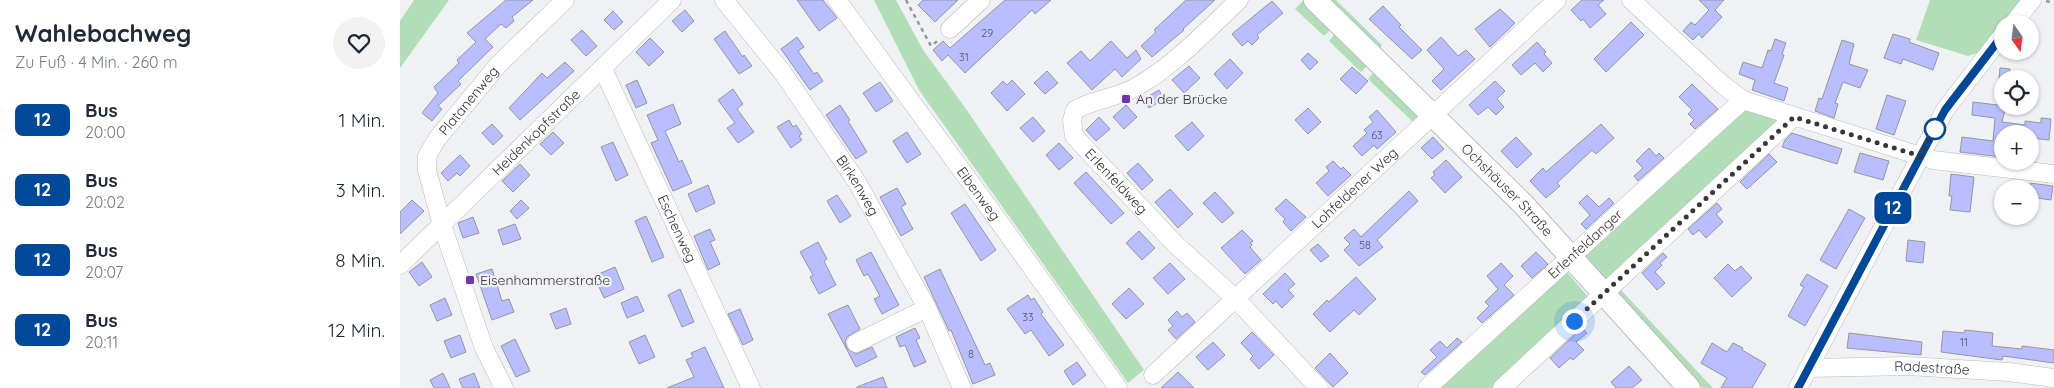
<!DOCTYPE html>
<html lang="de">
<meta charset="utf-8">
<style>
body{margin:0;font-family:Quicksand,sans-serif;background:#f2f2f3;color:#1f2937;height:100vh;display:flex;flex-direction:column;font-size:19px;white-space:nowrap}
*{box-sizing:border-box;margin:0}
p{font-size:16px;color:#747a83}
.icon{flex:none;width:28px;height:28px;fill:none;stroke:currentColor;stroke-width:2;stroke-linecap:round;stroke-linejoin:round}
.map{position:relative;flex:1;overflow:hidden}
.sheet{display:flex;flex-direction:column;background:#fff;width:400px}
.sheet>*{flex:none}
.badge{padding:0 10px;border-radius:8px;font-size:18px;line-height:32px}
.needle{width:32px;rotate:166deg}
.buttons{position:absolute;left:1594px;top:15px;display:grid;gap:10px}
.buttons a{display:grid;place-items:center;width:45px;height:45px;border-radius:50%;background:#fff;box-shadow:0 1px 4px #0004;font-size:25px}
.you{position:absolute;width:25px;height:25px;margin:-12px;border:4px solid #fff;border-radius:50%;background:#1a73e8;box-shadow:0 0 0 8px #1a73e833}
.map>.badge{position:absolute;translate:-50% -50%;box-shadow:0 0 0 2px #fff}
.round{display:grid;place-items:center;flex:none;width:52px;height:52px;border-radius:26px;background:#f2f2f3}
.head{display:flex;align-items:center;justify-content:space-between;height:85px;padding:0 15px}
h1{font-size:24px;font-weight:700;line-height:38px}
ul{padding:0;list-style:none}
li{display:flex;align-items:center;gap:15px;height:70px;padding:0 15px}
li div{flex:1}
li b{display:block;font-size:19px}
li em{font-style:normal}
li .badge{min-width:55px;font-weight:700;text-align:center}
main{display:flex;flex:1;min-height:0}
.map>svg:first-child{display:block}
.green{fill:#b2deb7}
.building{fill:#b8beff;stroke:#96979b}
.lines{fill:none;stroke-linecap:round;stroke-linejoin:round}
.minor-casing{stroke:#babbbf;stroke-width:19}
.major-casing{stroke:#babbbf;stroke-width:24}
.path{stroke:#97989b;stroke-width:2.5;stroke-dasharray:4 4;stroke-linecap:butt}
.minor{stroke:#fff;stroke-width:18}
.major{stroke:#fff;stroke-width:22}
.line-casing{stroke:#fff;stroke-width:11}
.line{stroke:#00489a;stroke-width:8}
.walk{stroke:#373739;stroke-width:5;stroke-dasharray:0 9}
.poi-dot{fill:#7234a9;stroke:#f0f1f5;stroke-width:2}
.stop-dot{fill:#fff;stroke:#00489a;stroke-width:2.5}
.labels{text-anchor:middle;stroke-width:4.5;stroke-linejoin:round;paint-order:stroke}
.number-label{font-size:11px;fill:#57596a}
.poi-label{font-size:14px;fill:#373739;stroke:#f0f1f5;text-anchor:start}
.street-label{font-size:14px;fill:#373739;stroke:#f0f1f5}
</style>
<main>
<section class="sheet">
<div class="head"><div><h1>Wahlebachweg</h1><p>Zu Fuß · 4 Min. · 260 m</p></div><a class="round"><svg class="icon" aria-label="heart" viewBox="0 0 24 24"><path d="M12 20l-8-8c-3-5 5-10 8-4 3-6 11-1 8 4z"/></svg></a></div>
<ul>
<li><span class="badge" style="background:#00489a;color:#fff">12</span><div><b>Bus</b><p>20:00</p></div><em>1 Min.</em></li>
<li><span class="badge" style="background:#00489a;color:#fff">12</span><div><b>Bus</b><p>20:02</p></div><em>3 Min.</em></li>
<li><span class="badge" style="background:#00489a;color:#fff">12</span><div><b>Bus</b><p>20:07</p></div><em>8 Min.</em></li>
<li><span class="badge" style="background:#00489a;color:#fff">12</span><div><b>Bus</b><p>20:11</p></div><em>12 Min.</em></li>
</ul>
</section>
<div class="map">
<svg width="1654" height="388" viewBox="0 0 1654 388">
<rect width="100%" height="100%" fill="#f0f1f5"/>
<path class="green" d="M14,0H49L0,68V21Z
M474,0H496L523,50L564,106L744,370L728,383L519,90Z
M928,0H936L982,45L980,49Z
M1530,0H1622L1580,52L1568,56L1516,40Z
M903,1L929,27L930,30L924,36L895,9Z
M934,35H937L968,65L961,72L929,41Z
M975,71L1018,115L1013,122L968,79Z
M1341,108L1381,118L1207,283L1180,254Z
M1166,271L1190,299L1094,388H1037Z
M1220,289L1313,388H1303L1216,294Z"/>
<path class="building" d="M106,0H133L112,17L114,21L106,28L101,24L85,39L93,47L58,81L61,84L38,106L42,109L32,121L22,113L38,93L34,87L59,63L57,60L76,42L67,33Z
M397,0H423L437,18L419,31Z
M523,0H558L535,22L518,5Z
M605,0H651L635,14L632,10L565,73L548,55L542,61L533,50L543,41L550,48Z
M786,0H815L783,29L784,30L752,57L741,46L756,32L754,30Z
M1182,0H1204L1198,5L1206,14L1190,28L1183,19L1181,21L1171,10Z
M1299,0H1324L1315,10L1322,17L1302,38L1299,34L1293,40L1283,31L1291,22L1295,25L1309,10Z
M872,1L883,13L857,35L859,38L852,45L848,41L842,46L832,34Z
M983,6L1001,25L999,27L1022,50L1012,59L969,19Z
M1100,9L1115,23L1090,47L1075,29Z
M285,10L294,21L282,32L272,21Z
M213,11L223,22L214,30L204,20Z
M1231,22L1244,35L1206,72L1194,59Z
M182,30L197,46L186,56L171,40Z
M325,31L343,57L344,55L352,66L339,74L314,39Z
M1493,34L1510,39L1509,42L1539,53L1533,70L1503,59L1501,64L1484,58Z
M397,37L404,47L398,51L414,74L417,72L423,81L410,90L381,49Z
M1041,37L1058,56L1066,50L1075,59L1041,90L1032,81L1044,69L1027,50Z
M250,38L264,52L249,66L236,52Z
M1375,39L1386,43L1382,54L1384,55L1374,83L1388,88L1384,101L1352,90L1355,80L1339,74L1343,62L1362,68L1368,50L1371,51Z
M1442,40L1454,44L1449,64L1468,70L1460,88L1443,82L1435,103L1438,104L1434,118L1415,111L1419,98L1422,99Z
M711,41L727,58L736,50L741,59L722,77L715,69L692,90L667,63L681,51L690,61Z
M1137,42L1146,52L1144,54L1152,63L1143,72L1135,63L1121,75L1112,65Z
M908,53L918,62L910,70L901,60Z
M830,59L843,73L827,89L814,74Z
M165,62L174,71L120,120L109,108L142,73L147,78Z
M789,66L800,78L784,93L772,80Z
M952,67L968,81L956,94L940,79Z
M1600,68L1610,69L1609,79H1599Z
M647,71L658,83L645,94L634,83Z
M237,80L247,103L236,108L226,85Z
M612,80L625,94L607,111L591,93L603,81L607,85Z
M1095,81L1105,91L1097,99L1104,107L1096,115L1088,107L1078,115L1069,105Z
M480,82L493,101L476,112L463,93Z
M1292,84L1318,109L1295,129L1290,124L1294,120L1288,114L1292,110L1279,97Z
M333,89L343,104L337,109L354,132L338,143L327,128L335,123L318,100Z
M759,90L764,99L749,108L744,99Z
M1487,95L1506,101L1494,135L1476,129Z
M1573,102L1606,106L1602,122L1625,125V121L1641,123V118L1651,119L1649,140L1630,138V134H1602V157L1560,152L1562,137L1593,141L1595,118L1572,115Z
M273,104L281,124L265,131L279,162L282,160L292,183L273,191L251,143L258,140L247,115Z
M440,105L450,120L448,121L467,152L456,159L426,115Z
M726,105L737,117L724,129L713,117Z
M908,108L921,122L908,134L895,120Z
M977,110L996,132L977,149L974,145L962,156L953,146L967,133L964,130L973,122L969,117Z
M633,117L645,131L633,142L620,128Z
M699,117L710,129L696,141L686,130Z
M389,120L393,127L396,125L402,134L399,136L402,140L391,148L377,127Z
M792,122L804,136L788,151L775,136Z
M92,124L103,136L93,145L82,133Z
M1201,124L1214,138L1196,154L1192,150L1157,183L1160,186L1146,198L1130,181L1143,168L1146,172Z
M153,132L164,143L151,155L140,144Z
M507,132L521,154L507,163L493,141Z
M1392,133L1442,149L1437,164L1382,147L1385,140Z
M1033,137L1044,149L1032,159L1021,148Z
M1116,137L1132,154L1117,168L1101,151Z
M213,142L228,175L216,181L201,147Z
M659,143L673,158L659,170L646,155Z
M1249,148L1256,156L1259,153L1264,158L1238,181L1234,176L1243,168L1236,161Z
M1460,153L1489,161L1483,180L1454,172Z
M1369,154L1377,162L1347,189L1340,182Z
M60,155L70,166L60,176L57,173L48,181L41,173Z
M1046,160L1062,177L1045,193L1031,178L1035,175L1033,172Z
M933,161L941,169L943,167L951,175L928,196L916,183L929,171L926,167Z
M738,163L753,180L742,190L727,173Z
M120,164L130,175L113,192L102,181Z
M686,172L724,213L711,224L674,183Z
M1551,174L1574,177L1570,212L1550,210L1552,196H1549Z
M1630,183L1653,186L1651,200L1630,197Z
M308,185L315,203L296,212L288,194Z
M497,188L506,204L501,207L513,229L501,236L480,197Z
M770,189L793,214L778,228L755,202Z
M1009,191L1018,201L977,240L983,247L959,266L944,250L950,244L944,238L954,229L961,237Z
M815,192L834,213L822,223L803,203Z
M437,195L451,216L440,223L427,201Z
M1187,195L1199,207L1209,198L1214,203L1186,229L1181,224L1190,215L1179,203Z
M886,199L906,217L891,231L883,222L885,219L875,209Z
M12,200L24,211L0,234V212Z
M121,200L129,208L117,219L110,211Z
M1317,203L1322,209L1316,214L1323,222L1306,238L1299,230L1293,235L1288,229Z
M565,204L596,250L581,261L551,213Z
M1449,209L1465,218L1436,269L1420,260Z
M246,216L264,257L252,262L235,221Z
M73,217L79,233L63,238L58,223Z
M115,224L121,239L103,245L98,230Z
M310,229L315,240L310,242L320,264L308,270L294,236Z
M842,230L853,241L850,243L852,245L850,247L861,260L845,274L821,248Z
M739,231L755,248L742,260L726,243Z
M1508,240L1525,242L1523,263L1506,261Z
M418,242L427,259L424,261L436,285L419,294L410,277L413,275L400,252Z
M918,244L929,256L921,262L910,250Z
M471,252L499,305L482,314L474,299L480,296L468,274L464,276L456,260Z
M1136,252L1148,264L1132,278L1121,266Z
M1263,253L1267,257L1260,263L1262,265L1255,272L1265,283L1257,290L1242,273Z
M22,262L32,277L19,286L9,272Z
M770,263L785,279L768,294L753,278Z
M1101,263L1113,276L1104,285L1114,295L1082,323L1077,318L1089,306L1085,302L1098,289L1087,276Z
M1328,264L1335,271L1341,266L1352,278L1332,297L1314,278Z
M215,267L224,289L204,298L194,276Z
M92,269L102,301L109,299L114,312L92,320L76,274Z
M540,269L585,365L590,363L595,375L573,384L551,330L549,331L524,277Z
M885,273L895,284L888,290L894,296L882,308L876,301L873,304L863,294Z
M1407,274L1428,286L1405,326L1388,316L1404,287L1400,285Z
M956,277L976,299L959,315L954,310L930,332L913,314L927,300L929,302Z
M729,288L744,304L726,319L712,304Z
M280,289L294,322L282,327L268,295Z
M628,295L631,300L634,298L643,312L641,314L664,345L649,356L631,330L625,334L607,309Z
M237,296L244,311L227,318L221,303Z
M45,298L52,315L37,321L30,305Z
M448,305L460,329L447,337L445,342L447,348L456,354L472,347L477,357L456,367L428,314Z
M166,308L171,324L156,329L150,314Z
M340,309L353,340L343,345L328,314Z
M777,311L782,317L787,313L795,322L776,339L768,330L773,326L768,320Z
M515,328L520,338L516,340L526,362L514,367L505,345L500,347L496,337Z
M1182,328L1187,333L1176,342L1184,350L1173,360L1170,358L1159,368L1150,358Z
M1565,330L1593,333L1592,346L1622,349V346L1654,350V363L1603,356L1602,360L1541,352L1543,331L1564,333Z
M852,332L874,355L859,369L850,359L853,356L841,343Z
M1449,333L1522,342L1521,355L1447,348Z
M60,335L66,352L51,358L44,341Z
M245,335L255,357L239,364L229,342Z
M1057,338L1062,342L1025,375L1021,372L1037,357L1030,350L1040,341L1047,348Z
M115,339L130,371L116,377L101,346Z
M813,342L825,355L808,370L796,357Z
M1312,343L1327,352L1333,343L1343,348L1342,350L1366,364L1352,388H1321L1327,378L1301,363Z
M305,347L324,388H267L294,377L286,360L293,357L291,353Z
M930,353L948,373L933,387L915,368Z
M677,362L686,375L673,385L664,371Z
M1229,366L1242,380L1232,388H1216L1211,382Z
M778,372L794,388H761Z
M43,373L50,388H34L30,380Z
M74,373L80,388H63L59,379Z
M483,377L487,388H457V387Z"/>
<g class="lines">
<g class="minor-casing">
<g id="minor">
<path id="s1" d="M324,0L383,73L457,182L527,308L562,388"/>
<path id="s2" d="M437,0L592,212L718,388"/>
<path id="s3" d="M839,0C807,30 775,65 736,87C717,98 694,99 675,110L672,120L674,136L775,244L836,299L919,388"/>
<path d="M1231,0L1323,85L1343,100L1533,160L1654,174"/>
<path d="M1613,24L1632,0"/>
<path d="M550,29L581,0"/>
<path id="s4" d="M203,69L351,388"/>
<path id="s5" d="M0,265L272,0"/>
<path d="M456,343L527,308"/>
<path id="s6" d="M1408,368L1508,366L1609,372L1654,378"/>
<path id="s7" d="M753,375L1157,0"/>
<path id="s8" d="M104,388L84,348L42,225L27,170V156L37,139L98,65L165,0"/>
<path id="s9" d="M1027,388L1343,100"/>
<path d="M1102,388L1394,117"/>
<path d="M1398,388L1545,110L1602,36"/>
</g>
</g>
<g class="major-casing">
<g id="major">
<path id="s10" d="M915,0L1123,204L1289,388"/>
</g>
</g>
<path class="path" d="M506,0L531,46L540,39
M1646,1L1654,3"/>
<use href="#minor" class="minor"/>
<use href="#major" class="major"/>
</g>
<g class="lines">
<g class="line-casing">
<path id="line" d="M1398,388L1545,110L1602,36"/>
</g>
<use href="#line" class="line"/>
<path class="walk" d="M1174,321L1394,117L1520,156L1537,125L1535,129"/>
</g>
<g class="poi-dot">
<rect x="721" y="94" width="10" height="10" rx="2.5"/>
<rect x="65" y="275" width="10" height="10" rx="2.5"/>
</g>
<circle class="stop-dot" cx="1535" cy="129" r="10"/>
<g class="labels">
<g class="number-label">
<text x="587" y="37">29</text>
<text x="564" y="61">31</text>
<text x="977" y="139">63</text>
<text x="965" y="249">58</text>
<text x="628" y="321">33</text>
<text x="1564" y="346">11</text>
<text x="571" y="358">8</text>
</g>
<g class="poi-label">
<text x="736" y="104">An der Brücke</text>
<text x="80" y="285">Eisenhammerstraße</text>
</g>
<g class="street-label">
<text dy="5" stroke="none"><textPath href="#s8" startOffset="315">Platanenweg</textPath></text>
<text dy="5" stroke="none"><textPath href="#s5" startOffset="190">Heidenkopfstraße</textPath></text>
<text dy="5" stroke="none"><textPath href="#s3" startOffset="289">Erlenfeldweg</textPath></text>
<text dy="5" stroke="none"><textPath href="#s1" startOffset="229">Birkenweg</textPath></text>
<text dy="5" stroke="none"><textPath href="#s7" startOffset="275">Lohfeldener Weg</textPath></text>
<text dy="5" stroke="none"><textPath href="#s10" startOffset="270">Ochshäuser Straße</textPath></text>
<text dy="5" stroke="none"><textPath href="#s2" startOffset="240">Eibenweg</textPath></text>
<text dy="5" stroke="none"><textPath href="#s4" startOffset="176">Eschenweg</textPath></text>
<text dy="5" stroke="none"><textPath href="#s9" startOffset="214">Erlenfeldanger</textPath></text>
<text dy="5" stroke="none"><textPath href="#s6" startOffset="124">Radestraße</textPath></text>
</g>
</g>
</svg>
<div class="buttons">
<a><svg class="needle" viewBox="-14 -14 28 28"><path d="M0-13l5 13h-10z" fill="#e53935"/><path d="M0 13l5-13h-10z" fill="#747a83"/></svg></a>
<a><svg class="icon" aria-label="locate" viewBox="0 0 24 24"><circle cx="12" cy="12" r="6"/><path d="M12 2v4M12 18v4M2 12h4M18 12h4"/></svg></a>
<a>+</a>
<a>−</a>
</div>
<div class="you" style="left:1174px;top:321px"></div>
<b class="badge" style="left:1493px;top:208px;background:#00489a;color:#fff">12</b>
</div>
</main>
